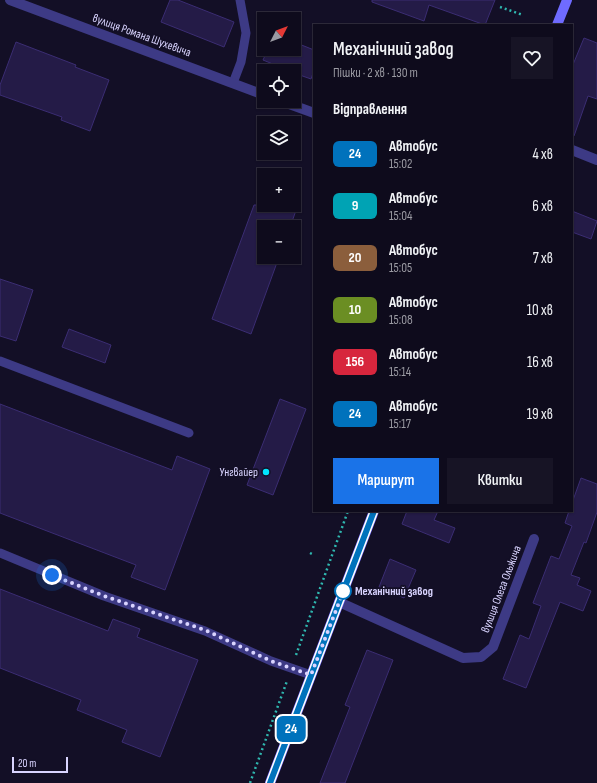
<!DOCTYPE html>
<html lang="uk">
<meta charset="utf-8">
<style>
body{margin:0;font-family:"Sofia Sans Condensed",sans-serif;background:#171425;color:#f1f3f6;height:100vh;display:flex;flex-direction:column;font-size:15px;white-space:nowrap}
*{box-sizing:border-box;margin:0}
p{font-size:13px;color:#9b9ba3}
.icon{flex:none;width:22px;height:22px;fill:none;stroke:currentColor;stroke-width:2;stroke-linecap:round;stroke-linejoin:round}
.map{position:relative;flex:1;overflow:hidden}
.drawer{position:absolute;left:313px;top:24px;width:260px;height:488px;display:flex;flex-direction:column;background:#0e0b1c;border-radius:0px;box-shadow:0 1px 3px #0004,0 0 0 1px #2e2b3b}
.drawer>*{flex:none}
.badge{padding:0 8px;border-radius:6px;font-size:14px;line-height:26px}
.needle{width:26px;rotate:48deg}
.tools{position:absolute;left:257px;top:12px;display:grid;gap:8px}
.tools a{display:grid;place-items:center;width:44px;height:44px;border-radius:0px;background:#0e0b1c;box-shadow:0 1px 3px #0004,0 0 0 1px #2e2b3b;font-size:20px}
.scale{position:absolute;left:12px;bottom:10px;width:56px;box-sizing:border-box;padding-left:4px;border:2px solid #d9d4ff;border-top:0;font-size:11px;line-height:14px;white-space:nowrap;color:#d9d4ff;-webkit-text-stroke:3px #130f26;paint-order:stroke}
.you{position:absolute;width:20px;height:20px;margin:-10px;border:3px solid #fff;border-radius:50%;background:#1a73e8;box-shadow:0 0 0 6px #1a73e833}
.map>.badge{position:absolute;translate:-50% -50%;box-shadow:0 0 0 2px #fff}
h2{padding:0 20px;font-size:15px;line-height:36px}
.round{display:grid;place-items:center;flex:none;width:42px;height:42px;border-radius:0px;background:#171425}
.overview{display:flex;align-items:center;justify-content:space-between;height:68px;padding:0 20px}
h1{font-size:19px;font-weight:600;line-height:30px}
.cta{display:flex;gap:8px;margin-top:auto;padding:8px 20px}
.cta a{flex:1;height:46px;border-radius:0px;background:#1a73e8;color:#fff;font-size:16px;font-weight:600;line-height:46px;text-align:center}
.cta a+a{background:#171425;color:#f1f3f6}
ul{padding:0;list-style:none}
li{display:flex;align-items:center;gap:12px;height:52px;padding:0 20px}
li div{flex:1}
li b{display:block;font-size:15px}
li em{font-style:normal}
li .badge{min-width:44px;font-weight:700;text-align:center}
.map>svg:first-child{display:block}
.building{fill:#241b47;stroke:#3b2d73}
.lines{fill:none;stroke-linecap:round;stroke-linejoin:round}
.path{stroke:#2fb8b0;stroke-width:2.5;stroke-dasharray:2 3;stroke-linecap:butt}
.service{stroke:#3d3a85;stroke-width:9}
.minor{stroke:#3d3a85;stroke-width:10}
.tertiary{stroke:#3d3a85;stroke-width:10}
.secondary{stroke:#6f6bff;stroke-width:10}
.line-casing{stroke:#fff;stroke-width:9}
.line{stroke:#0072bc;stroke-width:6}
.walk{stroke:#d9d4ff;stroke-width:4;stroke-dasharray:0 7.2}
.poi-dot{fill:#00e5ff;stroke:#130f26;stroke-width:1.5}
.stop-dot{fill:#fff;stroke:#0072bc;stroke-width:2}
.labels{text-anchor:middle;stroke-width:3.5;stroke-linejoin:round;paint-order:stroke}
.street-label{font-size:12px;fill:#d9d4ff;stroke:#130f26}
.poi-label{font-size:12px;fill:#d9d4ff;stroke:#130f26;text-anchor:end}
.stop-label{font-size:12px;font-weight:bold;fill:#d9d4ff;stroke:#130f26;text-anchor:start}
</style>
<div class="map">
<svg width="597" height="783" viewBox="0 0 597 783">
<rect width="100%" height="100%" fill="#130f26"/>
<path class="building" d="M170,0H178L234,22L224,47L161,22Z
M372,0H495L485,25L429,5L424,21L372,2Z
M584,38L597,43V99L588,96L574,136H572V67Z
M16,42L76,65L75,67L109,80L90,131L61,120L62,117L0,95V85Z
M294,42L314,50V70L311,79L294,73V71H290L263,60L268,49H294Z
M254,205H298L290,227H264V257H279L251,334L212,319Z
M572,211L597,221L591,239L572,232Z
M0,279L33,290L16,341L0,336Z
M69,329L111,345L105,363L62,347Z
M280,399L306,409L273,495L247,485Z
M0,404L172,470L177,456L210,469L165,590L131,577L136,565L0,513Z
M581,478L597,484V512L586,543L584,542L571,575L580,578L577,585L591,591L583,611L560,602L526,688L503,679L520,635L529,639L541,606L533,603L551,556L559,559L572,526L565,523L569,511H572V503Z
M407,511H438L434,520L455,528L449,543L402,524Z
M390,559L416,570L404,598L379,587Z
M0,589L108,631L113,619L140,629L137,637L198,660L160,757L122,742L127,730L77,710L81,700L0,668Z
M367,650L393,660L345,783H320L350,707L345,705Z"/>
<g class="lines">
<path class="path" d="M500,7L523,15
M310,553L314,555
M296,655L348,511
M250,783L287,681"/>
<path class="service" d="M233,83L241,62L246,33L240,0
M0,361L189,433
M0,553L104,596L205,631L271,661L311,675"/>
<path class="minor" d="M10,0L264,95
M281,101L314,113
M339,602L463,658L481,657L493,647L534,539"/>
<path class="tertiary" d="M572,150L597,160"/>
<path class="secondary" d="M557,25L567,0
M270,783L374,511"/>
</g>
<g class="lines">
<g class="line-casing">
<path id="line" d="M270,783L374,511"/>
</g>
<use href="#line" class="line"/>
<path class="walk" d="M52,575L104,596L205,630L271,661L311,675L345,587L343,591"/>
</g>
<circle class="poi-dot" cx="266" cy="472" r="4"/>
<circle class="stop-dot" cx="343" cy="591" r="8"/>
<g class="labels">
<g class="street-label">
<text transform="translate(142 35) rotate(20)" y="4">вулиця Романа Шухевича</text>
<text transform="translate(501 589) rotate(-69)" y="4">вулиця Олега Ольжича</text>
</g>
<g class="poi-label">
<text x="258" y="476">Унгвайер</text>
</g>
<g class="stop-label">
<text x="355" y="595">Механічний завод</text>
</g>
</g>
</svg>
<div class="tools">
<a><svg class="needle" viewBox="-14 -14 28 28"><path d="M0-13l5 13h-10z" fill="#e53935"/><path d="M0 13l5-13h-10z" fill="#9b9ba3"/></svg></a>
<a><svg class="icon" aria-label="locate" viewBox="0 0 24 24"><circle cx="12" cy="12" r="6"/><path d="M12 2v4M12 18v4M2 12h4M18 12h4"/></svg></a>
<a><svg class="icon" aria-label="layers" viewBox="0 0 24 24"><path d="M12 4l9 5-9 5-9-5zM3 14l9 5 9-5"/></svg></a>
<a>+</a>
<a>−</a>
</div>
<div class="scale">20 m</div>
<div class="you" style="left:52px;top:575px"></div>
<b class="badge" style="left:291px;top:729px;background:#0072bc;color:#fff">24</b>
<section class="drawer">
<div class="overview"><div><h1>Механічний завод</h1><p>Пішки · 2 хв · 130 m</p></div><a class="round"><svg class="icon" aria-label="heart" viewBox="0 0 24 24"><path d="M12 20l-8-8c-3-5 5-10 8-4 3-6 11-1 8 4z"/></svg></a></div>
<h2>Відправлення</h2>
<ul>
<li><span class="badge" style="background:#0072bc;color:#fff">24</span><div><b>Автобус</b><p>15:02</p></div><em>4 хв</em></li>
<li><span class="badge" style="background:#00a3b4;color:#fff">9</span><div><b>Автобус</b><p>15:04</p></div><em>6 хв</em></li>
<li><span class="badge" style="background:#8b5e3c;color:#fff">20</span><div><b>Автобус</b><p>15:05</p></div><em>7 хв</em></li>
<li><span class="badge" style="background:#6b8e23;color:#fff">10</span><div><b>Автобус</b><p>15:08</p></div><em>10 хв</em></li>
<li><span class="badge" style="background:#d7263d;color:#fff">156</span><div><b>Автобус</b><p>15:14</p></div><em>16 хв</em></li>
<li><span class="badge" style="background:#0072bc;color:#fff">24</span><div><b>Автобус</b><p>15:17</p></div><em>19 хв</em></li>
</ul>
<div class="cta"><a>Маршрут</a><a>Квитки</a></div>
</section>
</div>
